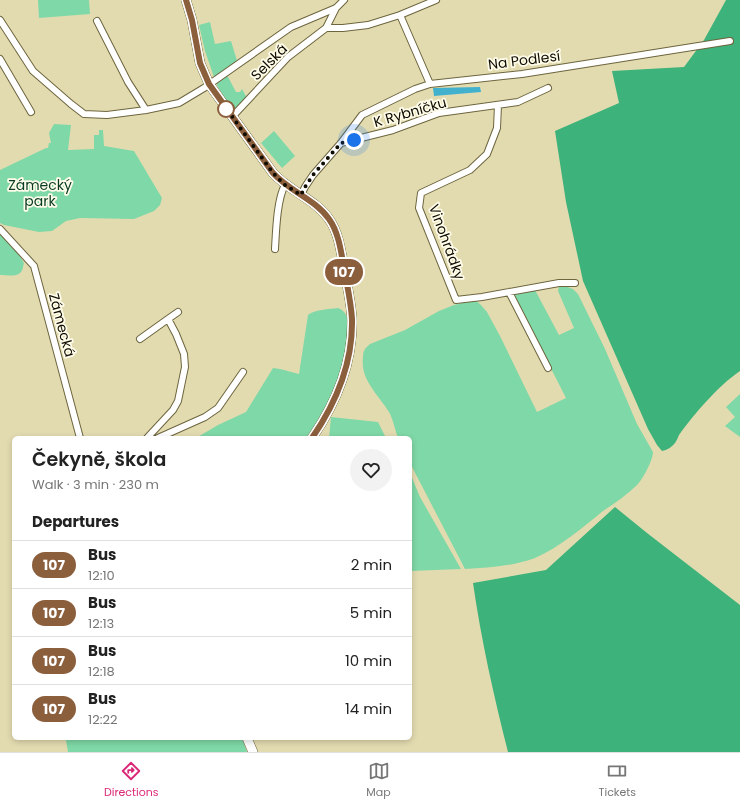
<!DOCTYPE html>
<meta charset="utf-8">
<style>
body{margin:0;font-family:Poppins,sans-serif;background:#f2f2f2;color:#222;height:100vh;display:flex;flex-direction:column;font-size:15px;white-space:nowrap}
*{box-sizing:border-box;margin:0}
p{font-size:13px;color:#767676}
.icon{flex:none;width:22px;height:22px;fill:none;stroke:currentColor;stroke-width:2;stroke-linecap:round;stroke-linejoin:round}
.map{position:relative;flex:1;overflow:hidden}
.side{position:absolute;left:12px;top:436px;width:400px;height:304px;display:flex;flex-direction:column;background:#fff;border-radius:6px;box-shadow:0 2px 6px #0003}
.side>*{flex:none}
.badge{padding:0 8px;border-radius:13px;font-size:14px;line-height:26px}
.you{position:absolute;width:20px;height:20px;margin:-10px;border:3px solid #fff;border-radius:50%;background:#1a73e8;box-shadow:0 0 0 6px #1a73e833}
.map>.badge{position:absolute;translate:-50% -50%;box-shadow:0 0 0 2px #fff}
h2{padding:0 20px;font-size:15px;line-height:36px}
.round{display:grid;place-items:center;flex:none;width:42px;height:42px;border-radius:21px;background:#f2f2f2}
.overview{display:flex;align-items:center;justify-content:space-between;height:68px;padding:0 20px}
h1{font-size:19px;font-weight:600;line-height:30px}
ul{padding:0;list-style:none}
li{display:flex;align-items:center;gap:12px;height:48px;padding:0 20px;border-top:1px solid #e0e0e0}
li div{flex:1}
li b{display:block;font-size:15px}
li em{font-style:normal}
li .badge{min-width:44px;font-weight:700;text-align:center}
.dock{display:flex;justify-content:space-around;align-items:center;height:56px;border-top:1px solid #e0e0e0;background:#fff;font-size:11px;color:#767676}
.dock a{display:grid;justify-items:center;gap:2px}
.dock .selected{color:#db2777}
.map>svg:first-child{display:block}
.green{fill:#7fd8a7}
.forest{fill:#3db27a}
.water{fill:#41b1ce}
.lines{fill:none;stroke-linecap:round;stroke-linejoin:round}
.street-casing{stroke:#6d653e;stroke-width:8}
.secondary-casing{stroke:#6d653e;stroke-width:10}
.street{stroke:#fff;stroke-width:6}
.secondary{stroke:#fff;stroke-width:9}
.line-casing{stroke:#fff;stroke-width:9}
.line{stroke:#8b5e3c;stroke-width:6}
.walk{stroke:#0e0b01;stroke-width:4;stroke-dasharray:0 7.2}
.stop-dot{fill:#fff;stroke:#8b5e3c;stroke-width:2}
.labels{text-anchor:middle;stroke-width:3.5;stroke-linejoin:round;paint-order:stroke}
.street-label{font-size:14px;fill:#0e0b01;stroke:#fffcea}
.park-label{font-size:14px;fill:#093b24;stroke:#fffcea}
</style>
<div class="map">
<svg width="740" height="752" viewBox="0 0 740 752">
<rect width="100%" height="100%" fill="#e3dbb0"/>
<path class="green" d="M38,0H89L90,14L39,18Z
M210,22L215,44L231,41L238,64L215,80L205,51L199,25Z
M226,73L236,92H240L242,89L247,98L233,110L219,89L215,81Z
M54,124L71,125L68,150L94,149V135H99V130H103L104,146L134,151L162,198L160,205L154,211L134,219L80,218L66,221L52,231L39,232L4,225L0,223V170L46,148H48L49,143H51L49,133Z
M274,131L295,156L282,168L261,143Z
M0,234C10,242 18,252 24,263C23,266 23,271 20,273C16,277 6,275 0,275Z
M562,285L573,289L578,294L605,349L637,424L653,452C653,460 643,479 637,485C627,495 615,503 603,511C582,528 560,547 535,558C513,566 488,568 465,569L410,463V438H398C395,430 393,419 389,412C378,394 360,380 363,357C363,351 365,348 370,344L405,330L439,311L454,305L475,300L480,304L487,312L500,336L537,412L566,398L539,345L514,294L535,290L559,335L574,328L558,291L559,286Z
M338,308C353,313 348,336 346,347C345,352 345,358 343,363C339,380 331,396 323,412C319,421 312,429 306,438H196L218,425L246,412L273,368L280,369L299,374L308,315C313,310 330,309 338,308Z
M740,394V437L725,426L735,417L726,407Z
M331,417L378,422L386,438H329Z
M410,473L420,497L461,569L410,571Z
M69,738H242L247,752H68L66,740Z"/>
<path class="forest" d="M726,0H740V371C718,386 695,413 679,435C678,437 677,440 675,443C672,447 667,450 662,451L657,445L648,429L583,281L566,202L555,131L619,103L612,71L684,67L704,40Z
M615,507L647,533L740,605V752H508C494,697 481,639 473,583L546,570Z"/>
<path class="water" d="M480,87L481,92L434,96L433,88Z"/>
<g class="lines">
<g class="street-casing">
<path id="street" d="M400,15L430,84
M0,20L33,71L71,104L84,114L107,115L146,110L179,103L204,88L291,27L336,8L344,0
M97,21L128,82L146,110
M326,28H343L368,25L400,15L436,0
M0,59L31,112
M498,105L497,128L487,154L470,170L421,193L419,208L456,300L482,297L559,283H575
M232,117L288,57L326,28L336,8
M341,143L393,130L439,113L518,102L548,88
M301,195L305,187L313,175L341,143L362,115L415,89L430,84L522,74L730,41
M0,229L34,266L80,438
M275,249C276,231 277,199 285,185
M509,292L548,368
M168,319L178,312
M140,339L168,319L176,334L184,354L185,367L178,401L173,410L147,438
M158,438L205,417L218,408L243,372"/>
</g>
<g class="secondary-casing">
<path id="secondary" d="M186,0L192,20L200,63L209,84L273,173C289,191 315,199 329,219C339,233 341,252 344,268C347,285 351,302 352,319C353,363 336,403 312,438
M247,738L253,752"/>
</g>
<use href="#street" class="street"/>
<use href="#secondary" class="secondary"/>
</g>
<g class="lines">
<g class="line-casing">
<path id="line" d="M186,0L192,20L200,63L209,84L273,173C289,191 315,199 329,219C339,233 341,252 344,268C347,285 351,302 352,319C353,363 336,403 312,438"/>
</g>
<use href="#line" class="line"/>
<path class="walk" d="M226,109L223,104L273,173L285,185L301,195L305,187L313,175L341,143L354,140"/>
</g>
<circle class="stop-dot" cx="226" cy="109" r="8"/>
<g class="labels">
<g class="street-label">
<text transform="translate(524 60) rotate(-7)" y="5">Na Podlesí</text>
<text transform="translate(269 62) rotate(-45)" y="5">Selská</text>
<text transform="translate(410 112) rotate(-16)" y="5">K Rybníčku</text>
<text transform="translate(447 242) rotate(70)" y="5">Vinohrádky</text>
<text transform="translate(62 325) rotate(75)" y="5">Zámecká</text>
</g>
<g class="park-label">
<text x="40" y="190">Zámecký<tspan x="40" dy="16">park</tspan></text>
</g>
</g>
</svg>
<div class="you" style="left:354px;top:140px"></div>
<b class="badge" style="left:344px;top:272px;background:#8b5e3c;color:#fff">107</b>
<section class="side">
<div class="overview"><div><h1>Čekyně, škola</h1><p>Walk · 3 min · 230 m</p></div><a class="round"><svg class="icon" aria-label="heart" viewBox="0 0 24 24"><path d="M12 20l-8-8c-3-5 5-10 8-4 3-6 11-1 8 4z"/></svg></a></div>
<h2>Departures</h2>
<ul>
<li><span class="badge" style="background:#8b5e3c;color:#fff">107</span><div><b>Bus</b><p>12:10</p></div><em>2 min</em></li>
<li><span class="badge" style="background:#8b5e3c;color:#fff">107</span><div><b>Bus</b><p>12:13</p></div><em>5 min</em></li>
<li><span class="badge" style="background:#8b5e3c;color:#fff">107</span><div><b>Bus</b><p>12:18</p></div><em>10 min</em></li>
<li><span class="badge" style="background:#8b5e3c;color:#fff">107</span><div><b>Bus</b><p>12:22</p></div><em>14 min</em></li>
</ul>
</section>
</div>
<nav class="dock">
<a class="selected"><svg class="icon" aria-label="directions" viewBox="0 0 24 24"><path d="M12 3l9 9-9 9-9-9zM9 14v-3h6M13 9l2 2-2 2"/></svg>Directions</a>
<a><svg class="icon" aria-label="map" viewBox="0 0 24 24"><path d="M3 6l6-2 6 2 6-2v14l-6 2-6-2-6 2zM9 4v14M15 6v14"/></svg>Map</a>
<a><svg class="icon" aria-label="tickets" viewBox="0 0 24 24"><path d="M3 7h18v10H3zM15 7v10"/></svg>Tickets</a>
</nav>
